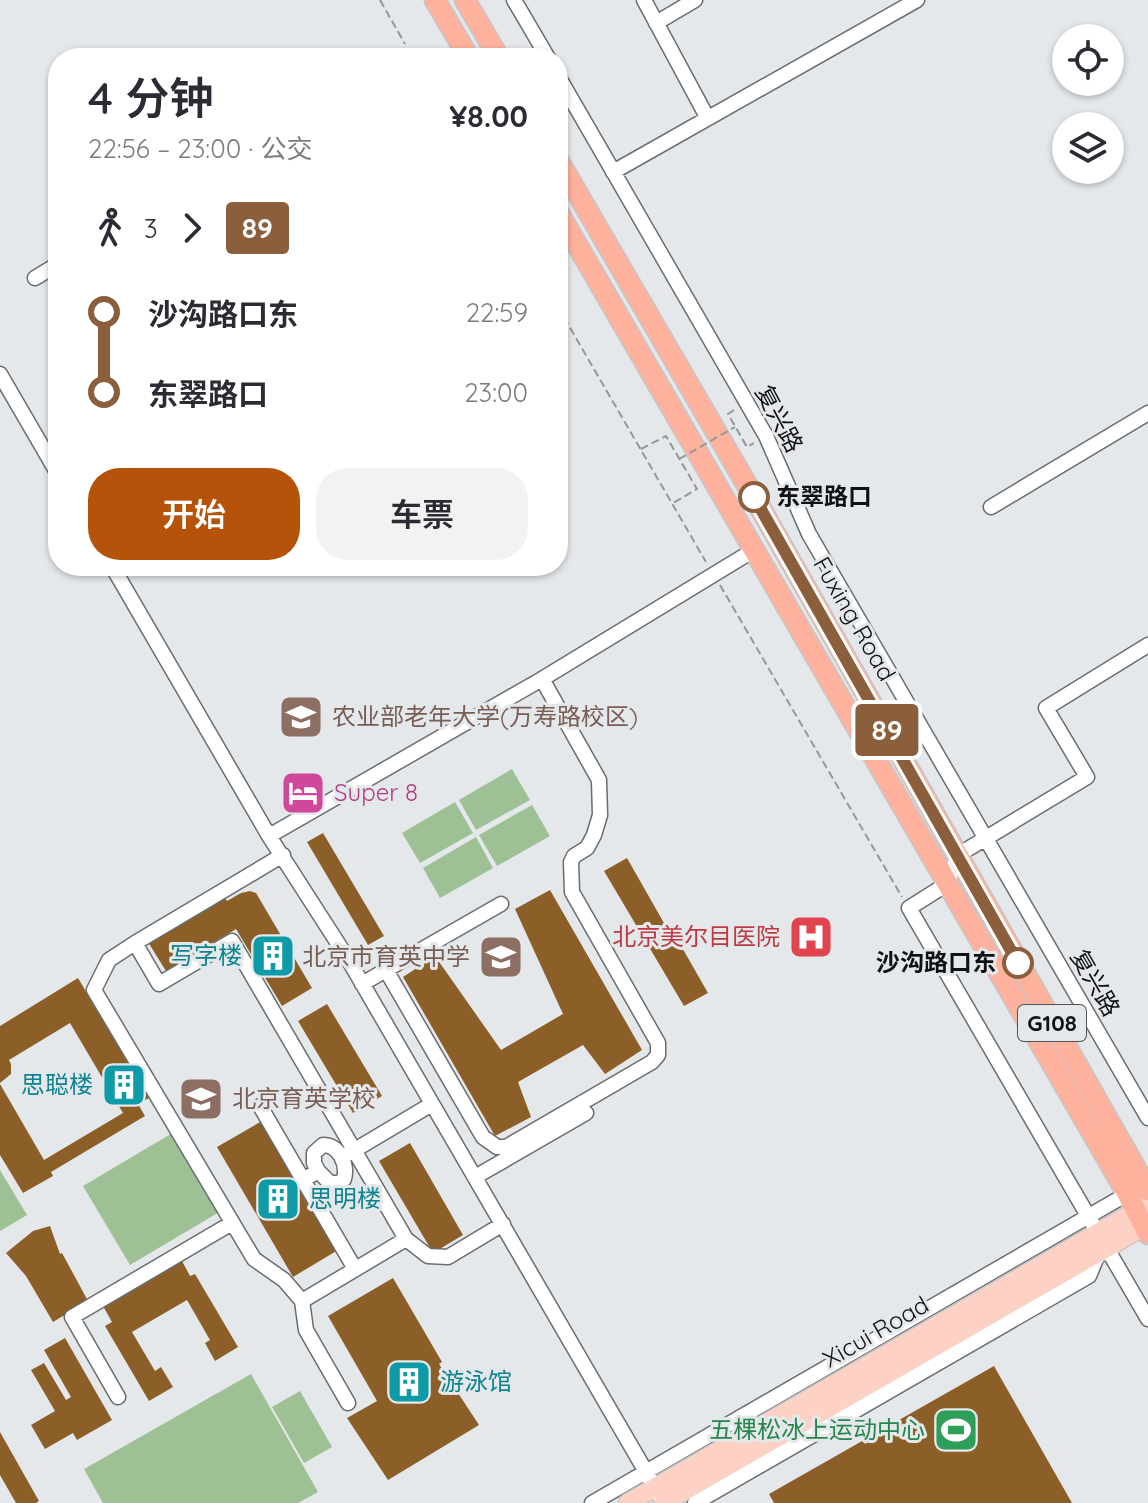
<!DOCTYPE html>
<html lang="zh">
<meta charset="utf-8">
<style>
body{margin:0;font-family:Quicksand,"Noto Sans SC",sans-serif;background:#f2f2f3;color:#2b2b33;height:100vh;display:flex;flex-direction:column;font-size:30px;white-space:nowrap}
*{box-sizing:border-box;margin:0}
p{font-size:26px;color:#7c7c81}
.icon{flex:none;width:44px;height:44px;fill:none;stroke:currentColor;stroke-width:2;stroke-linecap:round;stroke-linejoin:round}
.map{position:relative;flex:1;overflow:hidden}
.side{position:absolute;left:48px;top:48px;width:520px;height:528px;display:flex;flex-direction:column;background:#fff;border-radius:32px;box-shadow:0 2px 6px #0004}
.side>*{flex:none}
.badge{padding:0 16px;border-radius:6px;font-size:28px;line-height:52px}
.buttons{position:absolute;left:1052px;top:24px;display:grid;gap:16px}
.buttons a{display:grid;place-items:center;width:72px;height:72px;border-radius:50%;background:#fff;box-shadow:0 2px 6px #0004;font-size:40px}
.map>.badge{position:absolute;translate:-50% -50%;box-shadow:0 0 0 4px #fff}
.legs{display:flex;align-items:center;gap:12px;height:88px;padding:0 40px;font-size:26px}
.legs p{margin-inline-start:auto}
.summary{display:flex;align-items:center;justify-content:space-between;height:136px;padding:0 40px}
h1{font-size:44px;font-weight:600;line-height:60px}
.action{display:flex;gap:16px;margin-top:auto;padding:16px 40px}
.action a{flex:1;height:92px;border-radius:32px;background:#b45309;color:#fff;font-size:32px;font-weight:600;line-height:92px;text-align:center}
.action a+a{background:#f2f2f3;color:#2b2b33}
ul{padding:0 40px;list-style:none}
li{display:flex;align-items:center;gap:28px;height:80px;font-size:30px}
li i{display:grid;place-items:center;width:12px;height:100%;margin:0 10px;background:currentColor}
li i::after{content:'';width:20px;height:20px;margin:-10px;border:6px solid;border-radius:50%;background:#fff}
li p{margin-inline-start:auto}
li:first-child i{background:linear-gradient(#0000 50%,currentColor 0)}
li:last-child i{background:linear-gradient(currentColor 50%,#0000 0)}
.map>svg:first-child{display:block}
.green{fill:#9ec095}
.building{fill:#8b5f27}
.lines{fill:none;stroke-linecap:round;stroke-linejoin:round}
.minor-casing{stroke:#6a6d6f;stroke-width:17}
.major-casing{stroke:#c6c6c6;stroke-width:21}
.highway-casing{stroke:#c6c6c6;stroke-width:23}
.path{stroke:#959799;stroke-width:2;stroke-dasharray:8 4;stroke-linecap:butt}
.minor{stroke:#fff;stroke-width:14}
.major{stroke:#fed1c5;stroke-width:18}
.highway{stroke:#feb29e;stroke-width:20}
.path-bridge{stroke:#959799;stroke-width:2;stroke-dasharray:8 4;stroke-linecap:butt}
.line-1-casing{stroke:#fff;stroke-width:18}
.line-1{stroke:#8b5e3c;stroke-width:12}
.stop-1-dot{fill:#fff;stroke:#8b5e3c;stroke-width:4}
.labels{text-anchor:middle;stroke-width:6;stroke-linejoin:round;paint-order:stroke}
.shield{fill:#e5e8eb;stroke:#505253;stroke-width:2}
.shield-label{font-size:22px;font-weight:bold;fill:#101112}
.street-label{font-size:24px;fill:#101112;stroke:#e5e8eb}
.stop-label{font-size:24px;font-weight:bold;fill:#101112;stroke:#e5e8eb;text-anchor:start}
.education-label{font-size:24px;fill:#785e54;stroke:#e5e8eb;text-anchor:start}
.hotel-label{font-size:24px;fill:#b23c85;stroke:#e5e8eb;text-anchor:start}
.health-label{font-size:24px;fill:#be3a42;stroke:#e5e8eb;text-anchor:end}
.culture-label{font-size:24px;fill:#0d838f;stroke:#e5e8eb;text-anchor:end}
.leisure-label{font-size:24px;fill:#27864d;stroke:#e5e8eb;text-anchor:end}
</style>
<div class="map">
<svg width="1148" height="1503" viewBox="0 0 1148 1503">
<rect width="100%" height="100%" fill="#e5e8eb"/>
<path class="green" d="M512,769L530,800L476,830L459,800Z
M455,802L473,833L420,863L402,833Z
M532,805L550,836L497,866L479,835Z
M476,837L493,868L440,898L423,868Z
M174,1132L221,1211L130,1265L83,1186Z
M0,1170L27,1215L0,1231Z
M251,1374L318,1492L298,1503H103L84,1469Z
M300,1391L332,1447L304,1463L272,1407Z"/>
<path class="building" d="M323,833L384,936L368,945L307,842Z
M627,858L677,946L680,944L708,993L684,1006L604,871Z
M550,890L642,1050L605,1074L583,1045L518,1082L531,1117L495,1136L403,977L435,956L501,1050L563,1014L515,909Z
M250,891L256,893L312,988L282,1006L236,929L166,971L148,942L224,897L227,901L241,893Z
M78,978L149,1098L138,1104L145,1116L51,1172L53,1176L23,1193L0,1155V1084L44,1160L123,1113L70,1023L9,1060L11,1064V1074L0,1083V1026Z
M327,1004L382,1096L353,1113L298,1021Z
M262,1121L338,1250L293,1277L217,1147Z
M410,1143L463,1235L433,1253L379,1161Z
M50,1226L60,1254L62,1253L88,1301L53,1322L26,1276L6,1253L33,1231Z
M182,1261L190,1276L195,1274L238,1347L215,1361L205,1343L210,1340L187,1300L132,1332L155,1371L161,1367L173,1387L149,1401L105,1326L112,1322L103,1306Z
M393,1278L442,1362L439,1364L479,1425L388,1480L347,1418L377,1401L328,1316Z
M65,1338L112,1420L77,1440L73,1433L45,1449L31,1425L55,1411L31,1370L44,1363L66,1400L71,1397L44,1350Z
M994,1366L1072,1503H774L769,1494Z
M0,1432L39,1501L36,1503H16L0,1475Z"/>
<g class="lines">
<g class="minor-casing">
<path id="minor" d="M514,0L548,58
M644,0L707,117
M656,23L695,0
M411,58L413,57
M558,76L766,436L809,534L1148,1118
M613,172L917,0
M35,278L58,264
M0,374L58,474
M991,507L1148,413
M112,566L269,836L348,959L660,1496
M1148,645L1046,708L1087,777L958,855L947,884L909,908L1148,1319
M269,836L542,679L754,550
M135,943L283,855
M386,970L501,904
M362,984L386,970L483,1137L497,1147H506L652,1062L658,1055V1043L572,892L571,862L574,856L587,848L594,835L600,815L599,780L542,679
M260,1106L355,1269
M348,1154L432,1104
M475,1177L586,1113
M303,1180L318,1171L330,1183H339L344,1179C348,1164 339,1145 323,1145L314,1153V1163L318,1171
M406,1239L428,1256L448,1257L503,1224
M302,1301L406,1239L232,941L159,984L135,943L109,960L94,990L254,1259L284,1280L302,1301L306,1330L348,1403
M118,1397L72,1317L232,1223
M592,1503L1134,1190
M695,1503L1089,1276L1099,1252"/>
</g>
<g class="major-casing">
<path id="major" d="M628,1503L1148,1204
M663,1503L1148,1224"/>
</g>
<g class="highway-casing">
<path id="highway" d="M435,0L469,58
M465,0L499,58
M558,160L754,497L1148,1190
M558,212L1127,1193L1148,1234"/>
</g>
<path class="path" d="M380,0L405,44
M558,307L706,562
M734,410L728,414L747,447L754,443
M641,449L666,436L697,489L673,503
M720,585L902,897"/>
<use href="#minor" class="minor"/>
<use href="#major" class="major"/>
<use href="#highway" class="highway"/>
<path class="path-bridge" d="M679,459L735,427"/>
</g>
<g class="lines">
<g class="line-1-casing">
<path id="line-1" d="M754,497L1018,963"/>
</g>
<use href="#line-1" class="line-1"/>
</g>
<defs>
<g id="university-square" transform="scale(2.3)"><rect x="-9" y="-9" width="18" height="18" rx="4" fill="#8d6e63" stroke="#e5e8eb"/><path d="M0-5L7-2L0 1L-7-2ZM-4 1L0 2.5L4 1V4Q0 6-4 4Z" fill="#fff"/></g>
<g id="hotel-square" transform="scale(2.3)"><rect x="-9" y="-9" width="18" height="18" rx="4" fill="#d1479c" stroke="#e5e8eb"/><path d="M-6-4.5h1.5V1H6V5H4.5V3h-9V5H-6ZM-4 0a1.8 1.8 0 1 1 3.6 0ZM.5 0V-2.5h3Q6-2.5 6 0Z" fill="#fff"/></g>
<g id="hospital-square" transform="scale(2.3)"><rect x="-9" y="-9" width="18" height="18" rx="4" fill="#e0444e" stroke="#e5e8eb"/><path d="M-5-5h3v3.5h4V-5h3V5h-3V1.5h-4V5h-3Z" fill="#fff"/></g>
<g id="building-square" transform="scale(2.3)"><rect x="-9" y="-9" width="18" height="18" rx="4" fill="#0f9aa8" stroke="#e5e8eb"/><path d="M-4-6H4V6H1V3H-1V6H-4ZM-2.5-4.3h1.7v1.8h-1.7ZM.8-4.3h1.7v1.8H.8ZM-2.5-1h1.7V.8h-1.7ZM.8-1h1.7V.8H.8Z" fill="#fff"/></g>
<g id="school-square" transform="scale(2.3)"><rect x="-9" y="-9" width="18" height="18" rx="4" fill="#8d6e63" stroke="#e5e8eb"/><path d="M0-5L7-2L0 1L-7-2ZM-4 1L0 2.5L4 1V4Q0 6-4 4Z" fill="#fff"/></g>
<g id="stadium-square" transform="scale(2.3)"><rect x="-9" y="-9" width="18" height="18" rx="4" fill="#2e9e5b" stroke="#e5e8eb"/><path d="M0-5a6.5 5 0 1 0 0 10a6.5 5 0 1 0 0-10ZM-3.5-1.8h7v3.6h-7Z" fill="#fff"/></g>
</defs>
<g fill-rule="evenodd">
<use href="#university-square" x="301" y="717"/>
<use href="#hotel-square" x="303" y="793"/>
<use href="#hospital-square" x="811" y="937"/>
<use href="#building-square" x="273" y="956"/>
<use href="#school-square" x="501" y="957"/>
<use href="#building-square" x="124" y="1085"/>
<use href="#school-square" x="201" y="1099"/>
<use href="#building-square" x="278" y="1199"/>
<use href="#building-square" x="409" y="1382"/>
<use href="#stadium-square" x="956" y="1430"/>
</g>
<g class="stop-1-dot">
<circle cx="754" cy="497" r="14"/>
<circle cx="1018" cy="963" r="14"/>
</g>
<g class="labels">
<rect class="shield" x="1018" y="1005" width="68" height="36" rx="6"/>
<g class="shield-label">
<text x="1052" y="1031">G108</text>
</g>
<g class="street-label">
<text transform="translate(779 419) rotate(62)" y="8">复兴路</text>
<text transform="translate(854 619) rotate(60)" y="8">Fuxing Road</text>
<text transform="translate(1095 983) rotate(60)" y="8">复兴路</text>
<text transform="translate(876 1332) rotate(-30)" y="8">Xicui Road</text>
</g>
<g class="stop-label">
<text x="776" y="505">东翠路口</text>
<text x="996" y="971" text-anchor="end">沙沟路口东</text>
</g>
<g class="education-label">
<text x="332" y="725">农业部老年大学(万寿路校区)</text>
<text x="470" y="965" text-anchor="end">北京市育英中学</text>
<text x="232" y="1107">北京育英学校</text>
</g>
<g class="hotel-label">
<text x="334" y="801">Super 8</text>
</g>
<g class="health-label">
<text x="780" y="945">北京美尔目医院</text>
</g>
<g class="culture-label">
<text x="242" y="964">写字楼</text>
<text x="93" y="1093">思聪楼</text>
<text x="309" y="1207" text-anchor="start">思明楼</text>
<text x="440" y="1390" text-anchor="start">游泳馆</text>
</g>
<g class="leisure-label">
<text x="925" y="1438">五棵松冰上运动中心</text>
</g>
</g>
</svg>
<div class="buttons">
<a><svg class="icon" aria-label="locate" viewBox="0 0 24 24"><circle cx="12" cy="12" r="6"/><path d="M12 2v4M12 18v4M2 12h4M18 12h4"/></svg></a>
<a><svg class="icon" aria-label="layers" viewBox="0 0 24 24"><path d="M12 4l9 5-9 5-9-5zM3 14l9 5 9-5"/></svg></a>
</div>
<b class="badge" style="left:887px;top:730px;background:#8b5e3c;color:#fff">89</b>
<section class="side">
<div class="summary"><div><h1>4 分钟</h1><p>22:56 – 23:00 · 公交</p></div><b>¥8.00</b></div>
<div class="legs"><svg class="icon" aria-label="walk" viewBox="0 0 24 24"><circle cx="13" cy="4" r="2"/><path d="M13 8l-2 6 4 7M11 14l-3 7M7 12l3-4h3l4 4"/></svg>3<svg class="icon" aria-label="forward" viewBox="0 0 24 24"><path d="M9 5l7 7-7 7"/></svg><b class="badge" style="background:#8b5e3c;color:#fff">89</b></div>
<ul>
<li><i style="color:#8b5e3c"></i><b>沙沟路口东</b><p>22:59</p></li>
<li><i style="color:#8b5e3c"></i><b>东翠路口</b><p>23:00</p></li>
</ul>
<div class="action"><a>开始</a><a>车票</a></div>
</section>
</div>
